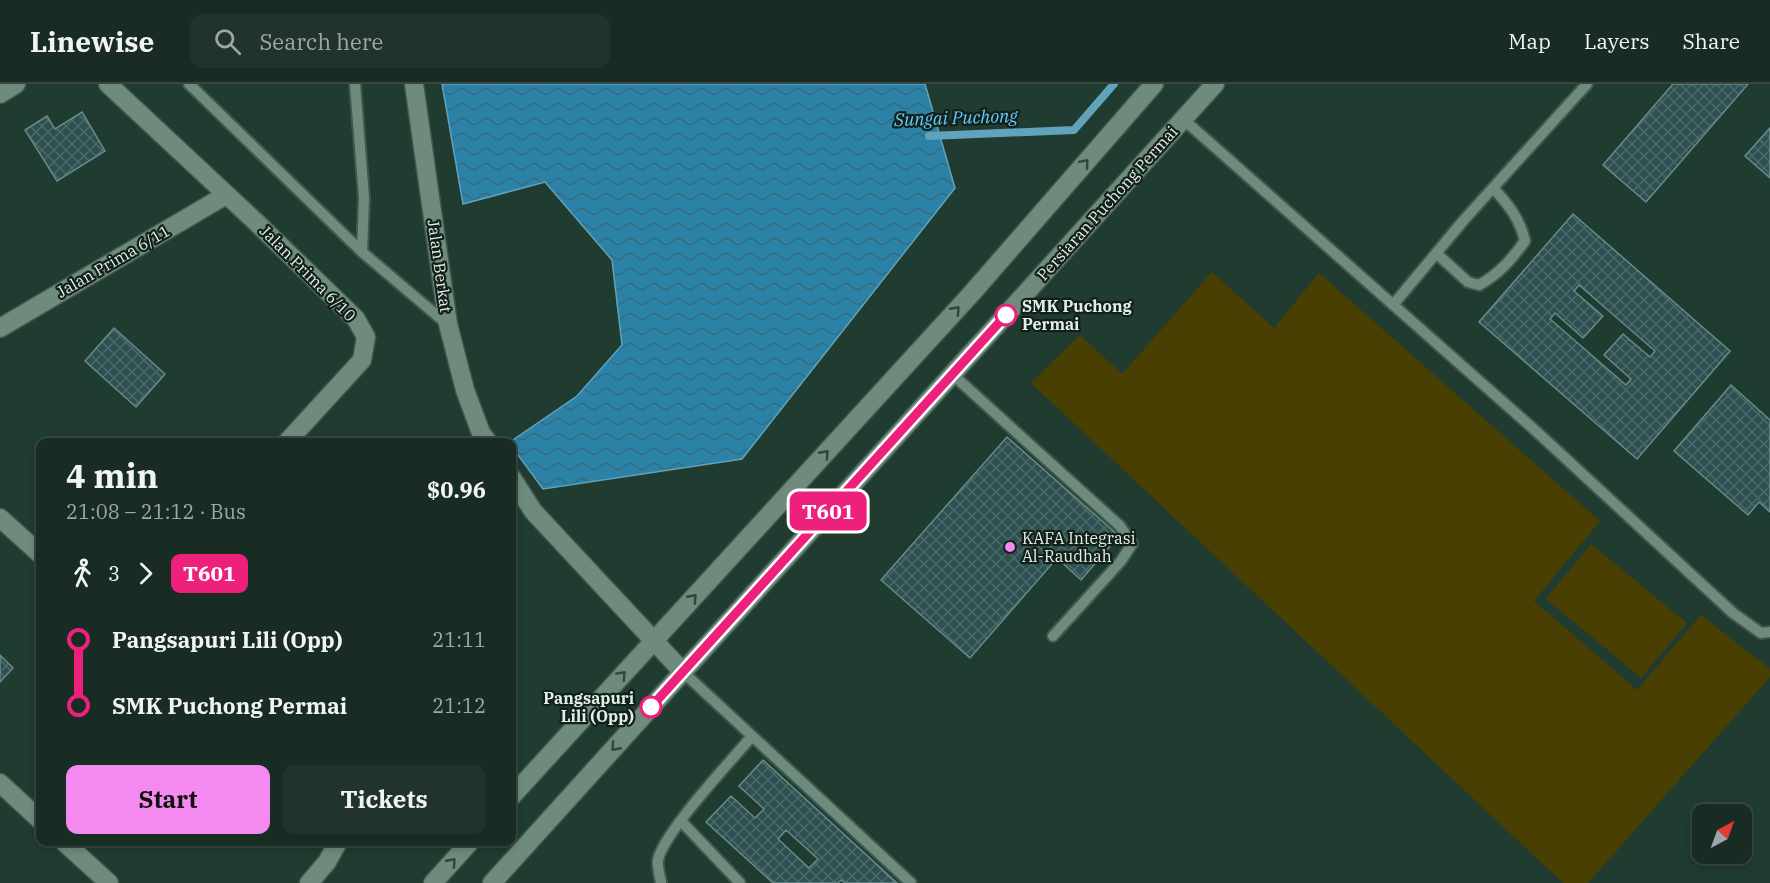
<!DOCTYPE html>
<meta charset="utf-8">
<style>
body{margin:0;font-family:"IBM Plex Serif",serif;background:#21342b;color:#f1f3f6;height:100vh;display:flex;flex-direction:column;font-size:22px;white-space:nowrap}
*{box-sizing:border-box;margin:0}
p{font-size:20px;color:#9fa7a6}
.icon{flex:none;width:33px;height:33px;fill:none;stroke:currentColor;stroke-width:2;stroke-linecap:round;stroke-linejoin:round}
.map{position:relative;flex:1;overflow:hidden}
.panel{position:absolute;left:36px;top:354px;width:480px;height:408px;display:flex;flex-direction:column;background:#182c23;border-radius:12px;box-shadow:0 3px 9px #0003,0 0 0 2px #364841}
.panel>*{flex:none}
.badge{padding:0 12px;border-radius:9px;font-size:21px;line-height:39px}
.needle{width:39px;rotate:41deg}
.buttons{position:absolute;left:1692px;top:720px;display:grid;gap:12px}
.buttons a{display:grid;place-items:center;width:60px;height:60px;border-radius:12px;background:#182c23;box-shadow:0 3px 9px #0003,0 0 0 2px #364841;font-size:30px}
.map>.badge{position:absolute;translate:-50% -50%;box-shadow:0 0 0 3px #fff}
.legs{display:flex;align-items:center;gap:9px;height:66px;padding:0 30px;font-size:20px}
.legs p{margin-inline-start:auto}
.head{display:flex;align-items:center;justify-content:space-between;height:102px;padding:0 30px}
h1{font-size:33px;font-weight:800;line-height:45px}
.cta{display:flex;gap:12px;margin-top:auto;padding:12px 30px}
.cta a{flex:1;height:69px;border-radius:12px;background:#f489f0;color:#111;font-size:24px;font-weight:800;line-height:69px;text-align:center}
.cta a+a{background:#21342b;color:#f1f3f6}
ul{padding:0 30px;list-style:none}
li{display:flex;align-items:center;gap:21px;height:66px;font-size:22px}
li i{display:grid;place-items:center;width:9px;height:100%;margin:0 8px;background:currentColor}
li i::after{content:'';width:15px;height:15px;margin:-8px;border:4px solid;border-radius:50%;background:#182c23}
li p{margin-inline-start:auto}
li:first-child i{background:linear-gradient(#0000 50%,currentColor 0)}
li:last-child i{background:linear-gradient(currentColor 50%,#0000 0)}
header{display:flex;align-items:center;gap:36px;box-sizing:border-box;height:84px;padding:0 30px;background:#182c23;border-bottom:2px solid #364841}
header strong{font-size:28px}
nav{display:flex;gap:33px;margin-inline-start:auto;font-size:21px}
.search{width:420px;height:54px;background:#21342b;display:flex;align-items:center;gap:15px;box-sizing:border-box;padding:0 21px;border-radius:12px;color:#9fa7a6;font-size:22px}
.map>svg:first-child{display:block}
.garden{fill:#4a3f03}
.water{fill:url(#water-waves);stroke:#61a3ba;stroke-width:1.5}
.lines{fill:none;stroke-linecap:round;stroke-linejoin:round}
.stream{stroke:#61a3ba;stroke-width:8}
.building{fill:url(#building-cross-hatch);stroke:#678b8b;stroke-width:1.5;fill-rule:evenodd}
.lane-casing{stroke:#3f584d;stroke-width:14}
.street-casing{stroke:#3f584d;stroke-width:21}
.secondary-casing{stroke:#3f584d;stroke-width:21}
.lane{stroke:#6e8b7d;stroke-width:10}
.street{stroke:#6e8b7d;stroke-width:18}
.secondary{stroke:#6e8b7d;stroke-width:18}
.oneway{stroke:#33453c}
.line-1-casing{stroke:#fff;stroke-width:14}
.line-1{stroke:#ed207b;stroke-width:9}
.stop-1-dot{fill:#fff;stroke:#ed207b;stroke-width:3}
.poi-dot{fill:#f489f0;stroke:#131f19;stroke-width:2}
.labels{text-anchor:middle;stroke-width:4.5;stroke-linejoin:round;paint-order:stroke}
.street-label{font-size:16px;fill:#e0f0e8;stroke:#131f19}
.stop-label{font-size:16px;font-weight:bold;fill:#e0f0e8;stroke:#131f19;text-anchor:start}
.poi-label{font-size:16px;fill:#e0f0e8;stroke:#131f19;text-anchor:start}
.water-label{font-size:18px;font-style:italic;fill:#5fcefe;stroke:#131f19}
</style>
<header>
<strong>Linewise</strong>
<div class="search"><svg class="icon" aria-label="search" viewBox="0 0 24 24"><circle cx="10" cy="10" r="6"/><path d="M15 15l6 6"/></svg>Search here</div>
<nav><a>Map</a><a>Layers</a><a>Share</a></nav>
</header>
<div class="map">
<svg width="1770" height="799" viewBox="0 0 1770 799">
<defs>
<pattern id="water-waves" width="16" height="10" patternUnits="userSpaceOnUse" patternTransform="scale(1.5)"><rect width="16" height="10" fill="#2b82a6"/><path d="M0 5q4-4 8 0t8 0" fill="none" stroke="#356b80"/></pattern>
<pattern id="building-cross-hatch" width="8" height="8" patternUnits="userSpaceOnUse" patternTransform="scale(1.5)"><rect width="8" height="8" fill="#2e5050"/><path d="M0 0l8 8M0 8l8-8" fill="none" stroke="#4c6a69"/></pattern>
</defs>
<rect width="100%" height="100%" fill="#203b2f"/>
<path class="garden" d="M1212,188L1274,244L1319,189L1600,437L1534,517L1637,606L1701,531L1770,585V593L1588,799H1563L1031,299L1080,251L1122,290Z
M1591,460L1687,539L1641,594L1546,515Z"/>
<path class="water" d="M442,0H925L955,104L742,375L543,405L512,363L510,358L577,312L622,261L612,176L545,98L463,120Z"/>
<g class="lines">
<path class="stream" d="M929,52L1074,46L1114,0"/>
</g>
<path class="building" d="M1673,0H1748L1646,118L1603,81Z
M82,28L105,67L57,97L25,46L47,32L55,45Z
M1770,44V94L1745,72Z
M1573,130L1730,267L1637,375L1479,238ZM1579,201L1655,267L1650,273L1623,250L1604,271L1631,295L1626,301L1550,235L1555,229L1583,254L1603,232L1574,207Z
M114,244L165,290L136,323L85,277Z
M1731,301L1770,336V428L1759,418L1748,431L1674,367Z
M1007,353L1119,452L1081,496L1057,474L970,574L881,496Z
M0,571L13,584L0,598Z
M763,676L897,799H845L841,796L838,799H773L706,738L731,712L755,734L764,725L739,702ZM786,746L818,775L809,784L778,755Z"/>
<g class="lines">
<g class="lane-casing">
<path id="lane" d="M189,0L362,168
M355,0L364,114L362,168L447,240
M1183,35L1537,348L1733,529L1761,549L1770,548
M1436,169L1468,198L1479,201C1499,190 1512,175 1525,157C1520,135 1508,120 1493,104
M1393,221L1463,137L1587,0
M952,290L1120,442L1132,460L1121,477L1053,552
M683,588L911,799
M681,737L740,799
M661,799C660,792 657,783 658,776C663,749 732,676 752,652"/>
</g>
<g class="street-casing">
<path id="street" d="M108,0L257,139L356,235L366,253L362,276L287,358
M0,10L16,0
M0,244L226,111
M0,434L40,470
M0,699L40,736
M64,758L109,799
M309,799L327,778L338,758"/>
</g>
<g class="secondary-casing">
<path id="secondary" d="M414,0L448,240L465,306L481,349L488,358
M512,394L533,427L683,588
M512,712L972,209L1154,0
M433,799L470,758
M492,799L1215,0"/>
</g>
<use href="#lane" class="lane"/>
<use href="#street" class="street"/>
<use href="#secondary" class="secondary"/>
</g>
<defs><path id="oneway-chevron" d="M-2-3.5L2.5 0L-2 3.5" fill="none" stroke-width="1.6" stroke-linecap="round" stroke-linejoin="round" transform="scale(1.5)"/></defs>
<g class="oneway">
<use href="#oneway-chevron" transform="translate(1085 79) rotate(-49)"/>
<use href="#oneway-chevron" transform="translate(956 226) rotate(-48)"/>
<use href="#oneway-chevron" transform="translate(825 370) rotate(-48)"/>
<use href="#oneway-chevron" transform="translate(693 514) rotate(-48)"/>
<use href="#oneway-chevron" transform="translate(622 591) rotate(-47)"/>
<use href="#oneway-chevron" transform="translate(615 663) rotate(132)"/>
<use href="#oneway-chevron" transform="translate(452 778) rotate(-48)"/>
</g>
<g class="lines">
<g class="line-1-casing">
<path id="line-1" d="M651,623L1006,231"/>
</g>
<use href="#line-1" class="line-1"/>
</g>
<g class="stop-1-dot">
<circle cx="1006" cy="231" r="10"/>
<circle cx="651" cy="623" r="10"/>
</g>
<circle class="poi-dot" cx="1010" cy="463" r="6"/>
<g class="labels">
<g class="street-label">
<text transform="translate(1107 119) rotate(-48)" y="6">Persiaran Puchong Permai</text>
<text transform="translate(113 177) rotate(-30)" y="6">Jalan Prima 6/11</text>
<text transform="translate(440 182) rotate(82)" y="6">Jalan Berkat</text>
<text transform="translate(308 189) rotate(45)" y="6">Jalan Prima 6/10</text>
</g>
<g class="stop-label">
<text x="1022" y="228">SMK Puchong<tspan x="1022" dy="18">Permai</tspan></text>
<text x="634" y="620" text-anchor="end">Pangsapuri<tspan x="634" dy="18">Lili (Opp)</tspan></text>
</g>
<g class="poi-label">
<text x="1022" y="460">KAFA Integrasi<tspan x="1022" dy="18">Al-Raudhah</tspan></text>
</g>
<g class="water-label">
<text transform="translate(956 34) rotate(-2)" y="6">Sungai Puchong</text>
</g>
</g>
</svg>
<div class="buttons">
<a><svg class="needle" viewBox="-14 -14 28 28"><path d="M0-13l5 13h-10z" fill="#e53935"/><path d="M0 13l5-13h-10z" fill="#9fa7a6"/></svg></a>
</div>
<b class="badge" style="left:828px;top:427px;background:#ed207b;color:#fff">T601</b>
<section class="panel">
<div class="head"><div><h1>4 min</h1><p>21:08 – 21:12 · Bus</p></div><b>$0.96</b></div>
<div class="legs"><svg class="icon" aria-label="walk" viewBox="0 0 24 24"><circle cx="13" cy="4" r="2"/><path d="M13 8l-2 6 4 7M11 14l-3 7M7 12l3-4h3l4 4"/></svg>3<svg class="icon" aria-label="forward" viewBox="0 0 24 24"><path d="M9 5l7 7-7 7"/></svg><b class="badge" style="background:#ed207b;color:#fff">T601</b></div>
<ul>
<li><i style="color:#ed207b"></i><b>Pangsapuri Lili (Opp)</b><p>21:11</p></li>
<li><i style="color:#ed207b"></i><b>SMK Puchong Permai</b><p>21:12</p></li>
</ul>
<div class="cta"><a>Start</a><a>Tickets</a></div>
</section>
</div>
